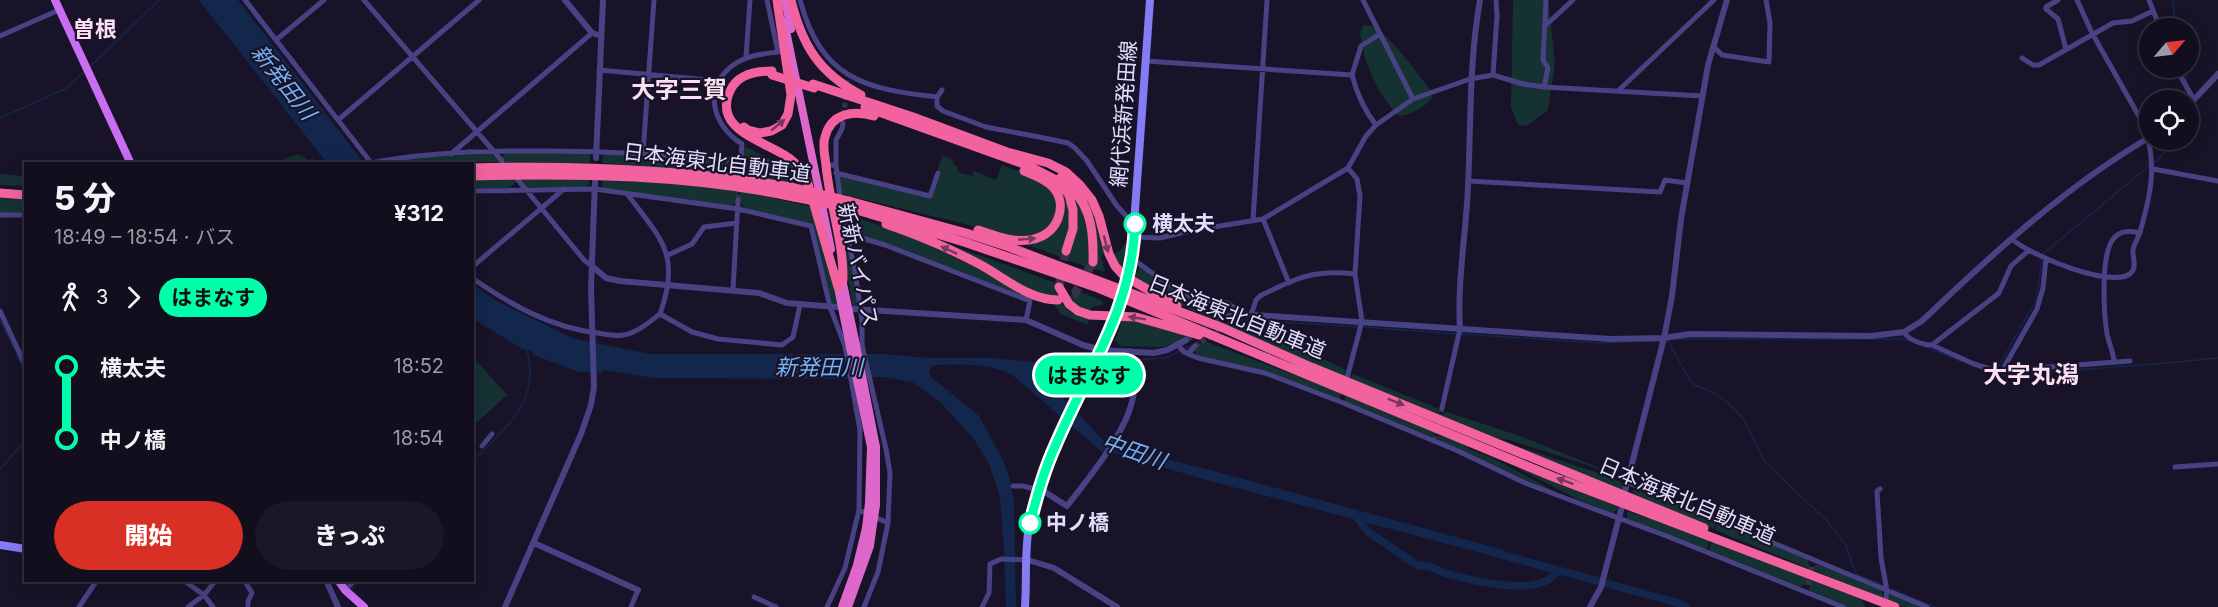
<!DOCTYPE html>
<html lang="ja">
<meta charset="utf-8">
<style>
body{margin:0;font-family:Inter,"Noto Sans JP",sans-serif;background:#1b1727;color:#f1f3f6;height:100vh;display:flex;flex-direction:column;font-size:22px;white-space:nowrap}
*{box-sizing:border-box;margin:0}
p{font-size:20px;color:#9c9ca4}
.icon{flex:none;width:33px;height:33px;fill:none;stroke:currentColor;stroke-width:2;stroke-linecap:round;stroke-linejoin:round}
.map{position:relative;flex:1;overflow:hidden}
.panel{position:absolute;left:24px;top:162px;width:450px;height:420px;display:flex;flex-direction:column;background:#120e1e;border-radius:0px;box-shadow:0 3px 15px #0003,0 0 0 2px #312e3c}
.panel>*{flex:none}
.badge{padding:0 12px;border-radius:20px;font-size:21px;line-height:39px}
.needle{width:39px;rotate:62deg}
.fabs{position:absolute;left:2139px;top:18px;display:grid;gap:12px}
.fabs a{display:grid;place-items:center;width:60px;height:60px;border-radius:50%;background:#120e1e;box-shadow:0 3px 15px #0003,0 0 0 2px #312e3c;font-size:30px}
.map>.badge{position:absolute;translate:-50% -50%;box-shadow:0 0 0 3px #fff}
.legs{display:flex;align-items:center;gap:9px;height:66px;padding:0 30px;font-size:20px}
.legs p{margin-inline-start:auto}
.overview{display:flex;align-items:center;justify-content:space-between;height:102px;padding:0 30px}
h1{font-size:33px;font-weight:800;line-height:45px}
.primary-button{display:flex;gap:12px;margin-top:auto;padding:12px 30px}
.primary-button a{flex:1;height:69px;border-radius:36px;background:#d93025;color:#fff;font-size:24px;font-weight:800;line-height:69px;text-align:center}
.primary-button a+a{background:#1b1727;color:#f1f3f6}
ul{padding:0 30px;list-style:none}
li{display:flex;align-items:center;gap:21px;height:72px;font-size:22px}
li i{display:grid;place-items:center;width:9px;height:100%;margin:0 8px;background:currentColor}
li i::after{content:'';width:15px;height:15px;margin:-8px;border:4px solid;border-radius:50%;background:#120e1e}
li p{margin-inline-start:auto}
li:first-child i{background:linear-gradient(#0000 50%,currentColor 0)}
li:last-child i{background:linear-gradient(currentColor 50%,#0000 0)}
.map>svg:first-child{display:block}
.green{fill:#163132}
.water{fill:#13264c}
.lines{fill:none;stroke-linecap:round;stroke-linejoin:round}
.stream{stroke:#13264c;stroke-width:1.5}
.river{stroke:#13264c;stroke-width:8}
.minor-tunnel{stroke:#363148;stroke-width:5;stroke-dasharray:5 2.5;stroke-linecap:butt}
.tertiary-tunnel{stroke:#363148;stroke-width:6;stroke-dasharray:6 3;stroke-linecap:butt}
.secondary-tunnel{stroke:#363148;stroke-width:8;stroke-dasharray:8 4;stroke-linecap:butt}
.motorway-tunnel{stroke:#363148;stroke-width:9;stroke-dasharray:9 4.5;stroke-linecap:butt}
.minor{stroke:#484284;stroke-width:5}
.tertiary{stroke:#484284;stroke-width:6}
.secondary{stroke:#857cf4;stroke-width:8}
.primary{stroke:#c96df3;stroke-width:8}
.trunk{stroke:#de68c9;stroke-width:8}
.motorway{stroke:#f2629f;stroke-width:9}
.trunk-bridge{stroke:#de68c9;stroke-width:8}
.motorway-bridge{stroke:#f2629f;stroke-width:9}
.oneway{fill:#7a375e}
.line-1-casing{stroke:#fff;stroke-width:14}
.line-1{stroke:#0fa;stroke-width:9}
.stop-1-dot{fill:#fff;stroke:#0fa;stroke-width:3}
.labels{text-anchor:middle;stroke-width:4.5;stroke-linejoin:round;paint-order:stroke}
.street-label{font-size:21px;fill:#e2ddfc;stroke:#181328}
.stop-label{font-size:21px;font-weight:bold;fill:#e2ddfc;stroke:#181328;text-anchor:start}
.neighbourhood-label{font-size:22px;font-weight:bold;fill:#fcdff0;stroke:#181328}
.water-label{font-size:22px;font-style:italic;fill:#73b1f4;stroke:#181328}
.quarter-label{font-size:24px;font-weight:bold;fill:#fcdff0;stroke:#181328}
</style>
<div class="map">
<svg width="2218" height="607" viewBox="0 0 2218 607">
<rect width="100%" height="100%" fill="#181328"/>
<path class="green" d="M1513,0H1548L1555,62L1548,110L1527,126L1518,125L1511,107Z
M1364,25C1384,24 1416,73 1429,88L1432,98C1424,108 1411,115 1399,116C1377,94 1363,61 1360,32Z
M746,147L774,161L744,159L743,149Z
M504,153H588L590,155V163H503L502,159Z
M298,154L308,160L301,163H250H276Z
M486,154H491L501,162L393,164L396,160L408,158Z
M604,154L735,160L740,169L739,176L659,167L602,163Z
M943,156L953,160V163L958,167L957,172L972,176L974,171L996,180L1002,165C1016,171 1034,175 1045,185C1065,201 1057,231 1032,236C1028,237 1022,237 1018,237L842,194L840,177H846L931,198L939,171L937,170Z
M748,161L794,167L806,187L741,176V168Z
M0,174L25,176V186L0,185Z
M1054,175L1084,208L1092,263L1089,268L1066,259L1075,211Z
M1067,177L1093,207L1106,253L1101,256L1105,272L1091,268L1093,265L1088,207Z
M515,178L517,181L509,188H473L472,179Z
M516,178H590L589,184L585,188L525,187Z
M602,180L671,183L738,191L737,200L732,206L604,189L602,186Z
M740,191L813,207L838,305H832L812,225L746,210L739,200Z
M1062,191C1074,214 1070,230 1061,254L1064,256V258L1022,243L1051,234Z
M0,197L25,199V213H0Z
M837,214H840L852,260L859,306L857,308L853,307Z
M843,214C911,232 972,264 1032,299L1030,301L962,272L851,233L847,228Z
M1125,243L1129,254L1127,263L1130,267L1128,276L1123,271L1112,253L1119,252Z
M959,248L1056,283L1059,297L1031,292L962,254Z
M1139,266L1194,299L1224,303L1225,311L1222,313L1224,317L1216,322L1168,299L1129,277L1132,268L1138,273Z
M1077,291L1101,300L1104,304L1091,308L1090,313H1086L1066,298Z
M1060,302L1074,314L1089,319L1088,325L1061,314L1054,304Z
M1115,320L1144,322L1190,337L1163,347L1120,346L1115,340L1121,324L1114,323Z
M1239,324L1258,328L1346,370V377L1227,327Z
M1204,341L1332,389L1342,394L1339,399L1299,384L1199,357L1194,351L1196,346Z
M472,356L507,395L473,426H472Z
M1353,374L1437,408L1440,411L1439,416L1349,380Z
M1345,395L1435,432L1434,435L1430,437L1345,402Z
M1447,412L1520,436L1612,473L1509,440L1500,439L1442,418L1443,414Z
M1438,434L1466,444L1469,449L1493,458L1565,497L1524,481L1438,441Z
M1508,443L1604,475L1623,483V492Z
M1502,460L1619,507L1613,514L1577,499Z
M1634,489L1717,521L1714,529L1631,495Z
M1627,511L1647,518L1648,517L1710,541L1706,551L1627,519Z
M1718,522L1808,559L1810,569L1715,530Z
M1712,541L1809,578L1807,585L1805,584L1799,588L1708,552Z
M1818,564L1880,590L1883,593L1882,598L1813,570L1814,566Z
M1810,579L1862,599L1865,607H1845L1809,591Z
M1888,595H1892L1924,607H1904L1886,600Z"/>
<path class="water" d="M199,0H238L364,163H327Z
M472,284L498,302L575,339L650,354H883L929,358H991L1057,364L1064,360V373L1043,371L1037,373L1038,377L1068,403L1104,441L1116,447L1210,470L1504,550V559L1214,482L1113,453L1102,452L1011,374C988,363 959,364 933,365L929,372L931,377L979,416L1001,456L1009,476L1014,501L1016,607H1006L1004,549L1000,497L989,464L973,438L940,402L912,382L885,377L839,379L654,378L578,366L521,348L473,319Z"/>
<g class="lines">
<path class="stream" d="M2173,0L2176,28
M91,66L159,0
M2184,68L2186,81
M2184,100L2185,89
M2188,112L2191,119L2188,122
M0,118L65,89L85,71
M2154,163L2176,140
M2043,254L2150,165
M0,320L26,374
M1224,325L1231,321L1248,320L1359,327
M1364,327L1458,334
M1462,334L1598,343L1655,341
M1675,339H1901L1913,342
M1668,340L1689,379L1695,385L1718,395L1735,409L1744,420L1765,462L1826,520L1846,545L1856,574L1883,585
M1923,346L1963,362
M1185,349L1192,345
M1133,360L1165,358L1180,351
M1098,367L1128,361
M1979,368L1994,374L2003,375C2075,369 2147,366 2218,358
M1998,368L2036,300L2042,260
M472,462C507,425 540,405 527,349
M0,469L26,440
M1893,590L1935,607
M350,591L360,580"/>
<path class="river" d="M537,352L580,368L600,369
M1356,515L1367,531L1418,566C1429,564 1434,569 1445,573C1470,580 1540,599 1557,571
M1495,553L1678,603L1686,607"/>
<path class="minor-tunnel" d="M844,115L847,78
M738,200L740,168
M1195,346L1231,324
M1434,441L1442,408
M1808,585L1812,567"/>
<path class="tertiary-tunnel" d="M1186,340L1226,317"/>
<path class="secondary-tunnel" d="M1115,320L1131,266"/>
<path class="motorway-tunnel" d="M1059,287L1066,251
M1060,299L1075,293L1093,262"/>
<path class="minor" d="M245,0L372,164
M364,0L502,161
M800,0C821,78 863,89 937,97
M1363,0L1413,99
M2058,0L2046,7V9L2058,19L2066,49
M2149,0L2160,28
M1546,25L1573,0
M0,36L59,10
M276,40L324,0
M1713,46L1722,55L1769,62L1770,23L1766,0
M746,57L750,0
M2022,58L2033,65H2039L2113,23L2132,21L2153,11
M1146,61L1352,75L1361,46L1380,34
M2176,68L2194,100
M599,70L720,81
M1352,75C1357,94 1364,110 1376,125
M1493,75L1497,16L1496,0
M1544,87L1548,68L1543,60L1546,0
M942,90L937,97V106L943,111L986,127L1039,137L1068,143L1075,148L1087,161L1117,206L1129,219L1135,220
M1619,90L1714,0
M338,120L479,0
M643,153L654,0
M451,154L592,33
M312,162L313,164
M371,163C422,153 474,151 525,151C614,150 701,156 789,165
M832,165H836L842,213L855,271L862,321V345L886,449L890,473L888,523L878,572L864,607
M836,165V140L842,129L843,123
M740,168L742,144C711,125 702,85 736,63C749,55 763,54 778,52L767,0
M2153,169L2218,181
M836,173L930,196L938,173
M518,180L584,260L592,266
M1468,181L1660,192L1665,180L1687,183
M472,191L595,189L738,209L811,226L830,307L845,346L860,430L859,510L845,568L827,607
M0,215H26
M1263,219L1289,283
M1253,220L1267,0
M848,234L885,245L1030,301L1026,320
M1134,237L1160,238L1189,231L1263,219L1348,168L1366,136L1376,125L1413,99L1470,79L1493,75L1523,84L1544,87L1702,96
M2012,239C2029,255 2115,291 2132,272C2137,265 2132,256 2133,249C2135,243 2138,238 2140,232C2151,194 2157,166 2145,127L2092,33L2077,0
M668,255L692,244L704,227L737,223
M1133,259C1147,270 1181,294 1198,299C1218,304 1225,296 1240,314
M472,267L564,189
M472,278C511,305 550,327 597,333C610,335 621,338 633,332C643,328 652,320 660,314C681,255 662,240 628,195
M733,290L738,200
M0,311L26,367
M660,314L692,332L718,339L782,345L793,337L800,305
M1251,315L1256,300L1260,296C1295,278 1315,269 1355,274
M1904,332C1908,340 1923,345 1932,345L1974,364L1997,371L2130,361
M1178,345L1184,352L1198,358L1265,373L1341,402L1458,451L1525,483L1669,537L1843,607
M1932,345L1999,293L2011,266L2028,251
M1188,354L1195,346
M2114,361C2113,351 2109,343 2107,334C2104,314 2100,253 2114,238C2121,230 2130,231 2140,233
M2002,371L2037,309L2043,288L2046,259
M1347,378L1362,321L1355,274L1360,196L1357,179L1348,168
M1442,408L1460,329
M482,446L492,434
M2175,467L2218,464
M1627,482L1927,607
M1013,486H1023L1038,490
M1880,489L1877,491L1881,558L1887,591L1886,597
M859,510L888,523
M183,580L204,595L213,607
M244,580L252,593L248,601V605
M345,590L355,580
M754,597L776,607
M79,607L97,580
M188,607L204,595L216,580
M631,607L638,590
M982,607L989,593L990,564L1001,559L1028,560"/>
<path class="tertiary" d="M565,0L592,33L601,36
M1727,0L1708,65L1681,219L1672,296L1664,338L1690,334L1871,336L1904,332L1922,321C1992,254 2065,187 2150,137
M2188,106L2218,74
M596,158L603,0
M592,266L606,278L620,281L759,293L787,303L837,307
M853,309L1026,320L1083,345L1101,350L1154,353L1167,350L1186,340
M1226,317L1240,314L1611,339L1664,338L1625,491
M1460,329C1457,282 1466,234 1468,187C1471,124 1469,62 1480,0
M1038,490L1045,492L1067,506C1090,476 1132,427 1134,389C1135,376 1132,363 1130,351
M534,543L638,590
M1028,560L1054,568L1117,607
M326,580L338,607
M505,607L581,434L591,405L594,387L591,288L595,181
M1590,607L1601,587L1621,510"/>
<path class="secondary" d="M1131,266L1150,0
M0,545L26,549
M1025,607C1027,579 1024,548 1030,520C1046,450 1086,389 1114,323"/>
<path class="primary" d="M55,0L131,164
M338,580L345,590L364,607"/>
<path class="trunk" d="M785,0L791,29
M784,21L831,249
M841,274L856,345
M837,283L850,347
M869,503L871,447
M876,505V447
M842,607L857,565L866,528
M848,607L870,546L872,531"/>
<path class="motorway" d="M791,0C802,45 819,73 861,95
M772,71C757,71 739,74 731,89C710,130 766,141 789,158C798,164 804,175 808,184L838,287
M813,84L913,117L1007,152L1048,163L1066,172L1080,185L1092,200L1099,216L1109,254L1115,266L1124,276L1177,306
M865,107L1029,166L1058,181L1069,195L1073,210V229L1066,251
M744,127L748,130L760,133L771,131L782,125L788,114L791,95L777,0
M472,168C579,165 685,169 791,187
M472,176C580,173 689,175 794,197
M1061,177C1090,202 1094,226 1093,262
M0,193L26,195
M849,201L966,233L1009,247L1223,328L1311,367L1704,528
M850,208L964,242L1098,288L1551,476L1895,607
M886,224C918,235 949,248 979,264C1004,277 1028,300 1058,300
M978,230C995,236 1016,244 1034,239C1057,234 1069,206 1053,187C1045,179 1034,175 1024,171
M843,280C844,243 829,202 826,165C825,156 822,145 825,137C831,113 853,110 874,116
M1059,287L1069,304L1078,311L1090,315L1136,317L1199,335"/>
<path class="trunk-bridge" d="M856,345L876,447
M850,347L871,447
M866,528L869,503
M872,531L876,505"/>
<path class="motorway-bridge" d="M772,75L814,88
M791,187L849,201
M794,197L850,208"/>
</g>
<defs><path id="oneway-solid" d="M-6-.8H1V-3.2L6.5 0L1 3.2V.8H-6Z" transform="scale(1.5)"/></defs>
<g class="oneway">
<use href="#oneway-solid" transform="translate(778 125) rotate(-39)"/>
<use href="#oneway-solid" transform="translate(1027 239) rotate(-5)"/>
<use href="#oneway-solid" transform="translate(1106 244) rotate(76)"/>
<use href="#oneway-solid" transform="translate(949 250) rotate(-155)"/>
<use href="#oneway-solid" transform="translate(1137 318) rotate(-171)"/>
<use href="#oneway-solid" transform="translate(1396 402) rotate(22)"/>
<use href="#oneway-solid" transform="translate(1565 481) rotate(-160)"/>
</g>
<g class="lines">
<g class="line-1-casing">
<path id="line-1" d="M1030,523C1037,496 1044,470 1056,444C1088,369 1132,309 1135,224"/>
</g>
<use href="#line-1" class="line-1"/>
</g>
<g class="stop-1-dot">
<circle cx="1135" cy="224" r="10"/>
<circle cx="1030" cy="523" r="10"/>
</g>
<g class="labels">
<g class="street-label">
<text transform="translate(1124 114) rotate(-86)" y="7">網代浜新発田線</text>
<text transform="translate(717 163) rotate(7)" y="7">日本海東北自動車道</text>
<text transform="translate(858 265) rotate(78)" y="7">新新バイパス</text>
<text transform="translate(1237 317) rotate(22)" y="7">日本海東北自動車道</text>
<text transform="translate(1687 501) rotate(23)" y="7">日本海東北自動車道</text>
</g>
<g class="stop-label">
<text x="1152" y="231">横太夫</text>
<text x="1046" y="530">中ノ橋</text>
</g>
<g class="neighbourhood-label">
<text x="95" y="37">曽根</text>
</g>
<g class="water-label">
<text transform="translate(284 82) rotate(52)" y="8">新発田川</text>
<text x="819" y="375">新発田川</text>
<text transform="translate(1134 451) rotate(19)" y="8">中田川</text>
</g>
<g class="quarter-label">
<text x="679" y="98">大字三賀</text>
<text x="2031" y="383">大字丸潟</text>
</g>
</g>
</svg>
<div class="fabs">
<a><svg class="needle" viewBox="-14 -14 28 28"><path d="M0-13l5 13h-10z" fill="#e53935"/><path d="M0 13l5-13h-10z" fill="#9c9ca4"/></svg></a>
<a><svg class="icon" aria-label="locate" viewBox="0 0 24 24"><circle cx="12" cy="12" r="6"/><path d="M12 2v4M12 18v4M2 12h4M18 12h4"/></svg></a>
</div>
<b class="badge" style="left:1089px;top:375px;background:#0fa;color:#111">はまなす</b>
<section class="panel">
<div class="overview"><div><h1>5 分</h1><p>18:49 – 18:54 · バス</p></div><b>¥312</b></div>
<div class="legs"><svg class="icon" aria-label="walk" viewBox="0 0 24 24"><circle cx="13" cy="4" r="2"/><path d="M13 8l-2 6 4 7M11 14l-3 7M7 12l3-4h3l4 4"/></svg>3<svg class="icon" aria-label="forward" viewBox="0 0 24 24"><path d="M9 5l7 7-7 7"/></svg><b class="badge" style="background:#0fa;color:#111">はまなす</b></div>
<ul>
<li><i style="color:#0fa"></i><b>横太夫</b><p>18:52</p></li>
<li><i style="color:#0fa"></i><b>中ノ橋</b><p>18:54</p></li>
</ul>
<div class="primary-button"><a>開始</a><a>きっぷ</a></div>
</section>
</div>
